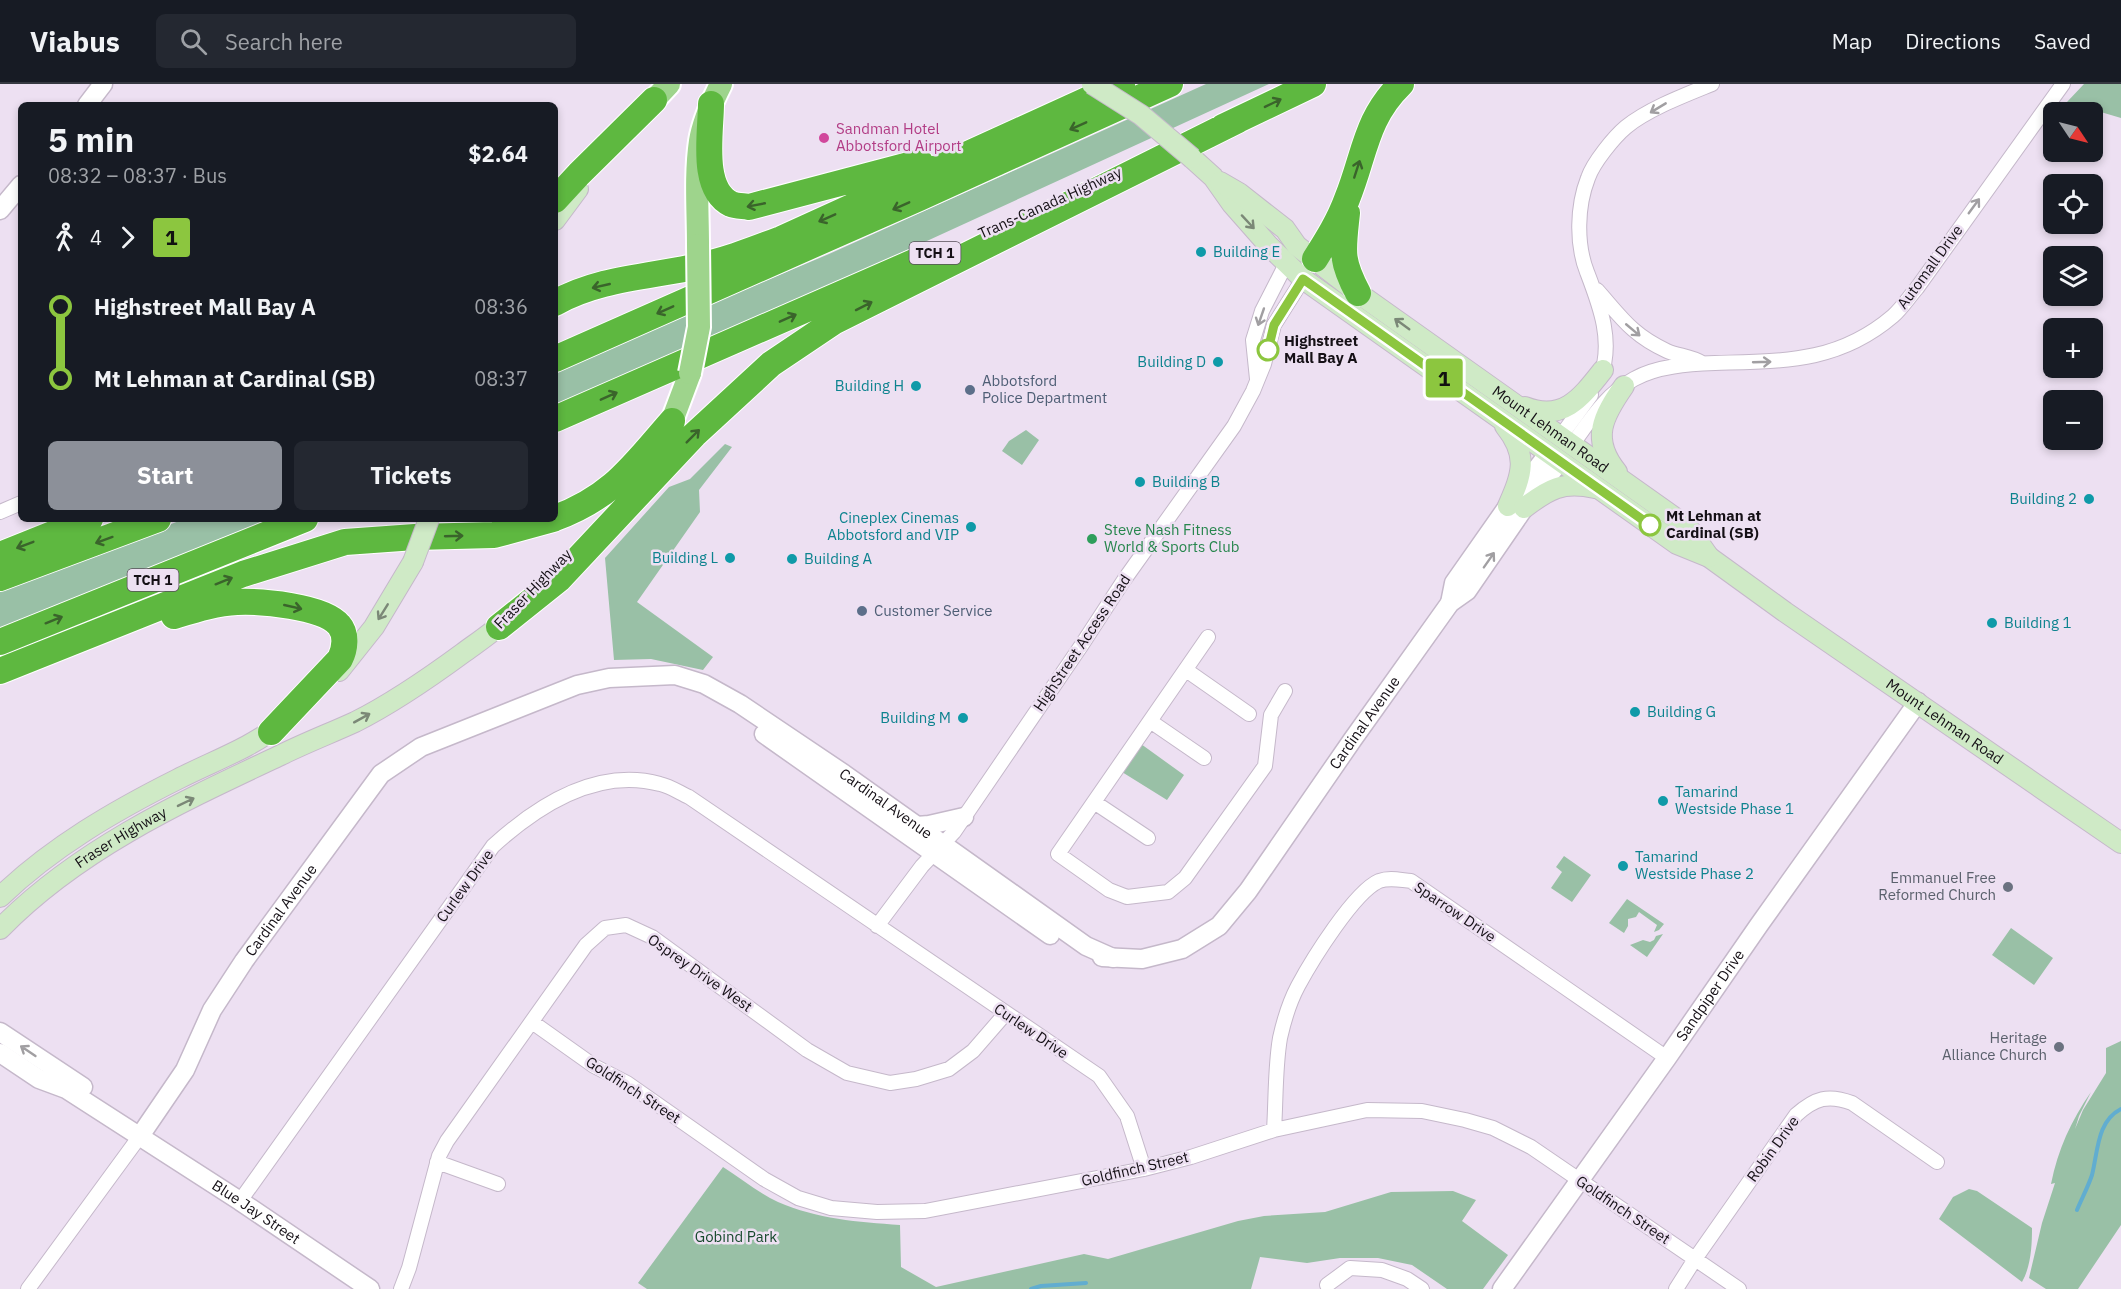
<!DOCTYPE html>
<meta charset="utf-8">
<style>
body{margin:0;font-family:"IBM Plex Sans",sans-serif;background:#242831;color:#f1f3f6;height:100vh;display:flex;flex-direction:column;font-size:22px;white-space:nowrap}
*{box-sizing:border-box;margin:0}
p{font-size:20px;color:#9ea1a6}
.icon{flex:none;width:33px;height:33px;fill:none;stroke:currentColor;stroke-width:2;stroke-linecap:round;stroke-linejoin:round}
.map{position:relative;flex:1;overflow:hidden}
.panel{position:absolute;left:18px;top:18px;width:540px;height:420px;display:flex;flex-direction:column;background:#171b24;border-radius:9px;box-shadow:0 3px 9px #0003}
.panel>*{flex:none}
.badge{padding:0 12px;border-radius:4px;font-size:21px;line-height:39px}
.needle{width:39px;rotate:125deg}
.tools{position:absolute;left:2043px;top:18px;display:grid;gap:12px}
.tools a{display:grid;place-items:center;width:60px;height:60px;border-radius:9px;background:#171b24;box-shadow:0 3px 9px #0003;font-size:30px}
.map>.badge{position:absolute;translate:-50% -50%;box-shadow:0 0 0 3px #fff}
.legs{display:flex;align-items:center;gap:9px;height:66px;padding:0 30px;font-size:20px}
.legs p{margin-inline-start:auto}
.headline{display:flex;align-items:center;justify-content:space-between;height:102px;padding:0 30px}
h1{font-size:33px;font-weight:800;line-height:45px}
.button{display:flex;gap:12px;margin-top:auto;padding:12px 30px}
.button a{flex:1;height:69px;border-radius:9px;background:#8c9099;color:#fff;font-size:24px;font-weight:800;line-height:69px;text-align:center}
.button a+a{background:#242831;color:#f1f3f6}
ul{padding:0 30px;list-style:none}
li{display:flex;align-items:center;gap:21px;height:72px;font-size:22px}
li i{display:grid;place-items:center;width:9px;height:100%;margin:0 8px;background:currentColor}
li i::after{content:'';width:15px;height:15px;margin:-8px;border:4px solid;border-radius:50%;background:#171b24}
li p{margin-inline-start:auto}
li:first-child i{background:linear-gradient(#0000 50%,currentColor 0)}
li:last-child i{background:linear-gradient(currentColor 50%,#0000 0)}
header{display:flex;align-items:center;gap:36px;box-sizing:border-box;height:84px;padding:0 30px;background:#171b24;border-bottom:2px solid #363941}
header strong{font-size:28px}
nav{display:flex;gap:33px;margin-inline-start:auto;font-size:21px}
.search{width:420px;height:54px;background:#242831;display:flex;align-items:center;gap:15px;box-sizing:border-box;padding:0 21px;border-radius:9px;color:#9ea1a6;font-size:22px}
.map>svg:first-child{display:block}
.green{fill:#99c0a6}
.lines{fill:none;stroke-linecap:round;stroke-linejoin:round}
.stream{stroke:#61add0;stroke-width:4}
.minor-casing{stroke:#c5b8ca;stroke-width:16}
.tertiary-casing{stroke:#c5b8ca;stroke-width:21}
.secondary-casing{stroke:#c5b8ca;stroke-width:22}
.primary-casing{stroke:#fff;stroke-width:26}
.motorway-casing{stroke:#fff;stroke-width:28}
.minor{stroke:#fff;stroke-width:14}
.tertiary{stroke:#fff;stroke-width:18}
.secondary{stroke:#cfeac6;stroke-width:20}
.primary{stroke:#9ed48c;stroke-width:22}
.motorway{stroke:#5eb840;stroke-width:26}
.secondary-bridge-casing{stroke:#c5b8ca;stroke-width:22;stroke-linecap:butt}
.primary-bridge-casing{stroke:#fff;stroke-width:26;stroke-linecap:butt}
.secondary-bridge{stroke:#cfeac6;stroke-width:20}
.primary-bridge{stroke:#9ed48c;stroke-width:22}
.oneway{stroke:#3a642b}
.oneway2{stroke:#a19fa2}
.oneway3{stroke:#7b8877}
.line-1-casing{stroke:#fff;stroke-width:14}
.line-1{stroke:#8cc63f;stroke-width:9}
.hotel-dot{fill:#d1479c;stroke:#ede0f2;stroke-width:2}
.culture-dot{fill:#0f9aa8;stroke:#ede0f2;stroke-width:2}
.stop-1-dot{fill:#fff;stroke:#8cc63f;stroke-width:3}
.service-dot{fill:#5c6f8a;stroke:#ede0f2;stroke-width:2}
.leisure-dot{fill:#2e9e5b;stroke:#ede0f2;stroke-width:2}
.worship-dot{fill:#6b7280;stroke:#ede0f2;stroke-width:2}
.labels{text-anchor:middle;stroke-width:5;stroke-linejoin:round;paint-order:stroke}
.shield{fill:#ede0f2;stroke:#564e58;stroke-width:1.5}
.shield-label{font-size:14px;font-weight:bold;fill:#151016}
.hotel-label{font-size:15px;fill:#b23c85;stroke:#ede0f2;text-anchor:start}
.street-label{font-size:15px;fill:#151016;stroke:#ede0f2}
.culture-label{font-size:15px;fill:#0d838f;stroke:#ede0f2;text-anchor:start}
.stop-label{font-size:15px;font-weight:bold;fill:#151016;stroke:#ede0f2;text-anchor:start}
.service-label{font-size:15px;fill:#4e5e75;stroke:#ede0f2;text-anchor:start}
.leisure-label{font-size:15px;fill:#27864d;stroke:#ede0f2;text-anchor:start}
.worship-label{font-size:15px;fill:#5b616d;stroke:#ede0f2;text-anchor:end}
.park-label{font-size:15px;fill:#17492d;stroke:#ede0f2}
</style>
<header>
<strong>Viabus</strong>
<div class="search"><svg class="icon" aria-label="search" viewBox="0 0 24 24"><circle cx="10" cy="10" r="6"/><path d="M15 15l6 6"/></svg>Search here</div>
<nav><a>Map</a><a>Directions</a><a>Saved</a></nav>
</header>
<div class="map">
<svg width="2121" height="1205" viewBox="0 0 2121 1205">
<rect width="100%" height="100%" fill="#ede0f2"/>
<path class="green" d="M1206,0H1269L735,245L555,321V286L829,170Z
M2084,0H2121V34L2067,18Z
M1026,346L1039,356L1022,381L1002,367L1009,357Z
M725,360L732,363L699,406L700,428L637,518L713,573L703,586L651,575L614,576L605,474L669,403L690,395Z
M184,435H277L120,499L0,544V507Z
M1141,660L1184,691L1167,716L1122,688Z
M1564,772L1591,791L1572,818L1551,804L1562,788L1556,783Z
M1627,815L1664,840L1659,846L1654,848L1657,841L1639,828L1636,833L1628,835V842L1624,849L1609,839Z
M2011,844L2053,874L2034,901L1992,871Z
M1663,850L1647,873L1630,861L1643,856L1650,858L1654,856L1656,852Z
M2121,957V1141L2078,1205H2046L2029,1194L2042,1139L2055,1099L2051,1100C2058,1065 2071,1037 2091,1008L2079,1032L2075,1045L2083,1026L2106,989V964Z
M723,1083C740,1094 759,1109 778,1118C817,1135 858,1138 900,1141L901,1183L936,1203L1084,1170L1108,1175L1238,1137L1264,1132L1325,1128L1391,1108L1453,1107L1476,1116L1462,1137L1508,1171L1483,1205H1447L1412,1181L1378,1174H1340L1307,1179L1260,1173L1251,1205H647L638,1199Z
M1969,1105L1977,1107L2032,1144C2032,1162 2031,1182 2022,1198L1939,1135L1953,1113Z"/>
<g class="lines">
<path class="stream" d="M2077,1126C2082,1114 2088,1103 2092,1091C2098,1067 2097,1037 2121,1025
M1031,1205L1041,1202L1086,1199"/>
<g class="minor-casing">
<path id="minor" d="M1597,206C1621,233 1632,251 1667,267C1678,272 1691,272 1702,279
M1600,294C1614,258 1600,222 1587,188C1576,160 1577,122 1588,94C1593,79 1614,53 1626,43C1648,25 1685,11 1712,0
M1257,295L1253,256L1262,227L1286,180
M1560,353L1591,311
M1572,361C1591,335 1605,311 1634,295C1657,282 1689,280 1715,279C1783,277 1838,279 1893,232C1902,224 1909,213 1917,204L2063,0
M0,428L21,419
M1208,553L1058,770L1109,806L1127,813L1168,808L1185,794L1265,682L1271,631L1285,607
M1186,586L1249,630
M1150,637L1204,674
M1094,718L1148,754
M877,842L922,782L954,748L1081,562L1124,496L1234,342L1253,307L1264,280L1274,241L1303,195
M532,938L594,982L627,999L764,1095L798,1114L831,1124L877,1128L925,1127L1144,1085L1191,1073L1274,1046L1367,1026L1422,1027L1465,1036L1493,1044L1531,1063L1739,1205
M1274,1046C1276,1016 1275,983 1280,954C1284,936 1290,917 1298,902C1312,876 1354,808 1379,797C1390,793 1400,796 1411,797L1667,974
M437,1078L498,1100
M240,1117L493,762C538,721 597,683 660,700C670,702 680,709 689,713L1099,992L1127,1032L1144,1085
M1327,1201L1350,1184L1382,1186L1407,1195L1422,1205
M28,1205L140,1052
M401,1205L409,1184L439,1072L447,1057L586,861L605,844L626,841L652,853L807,966L847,989L890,999L916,995L949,985L973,967L1006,929
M1676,1205L1695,1175L1796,1031C1815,1014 1828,1010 1852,1019L1937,1078"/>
</g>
<g class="tertiary-casing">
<g id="tertiary">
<path d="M87,21L103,0"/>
<path d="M0,126L21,101"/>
<path d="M1450,519L1454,499L1508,422L1549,369"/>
<path d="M764,650L1050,851"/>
<path d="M917,742L929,741L964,733"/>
<path id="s1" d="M1102,873L1142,875L1182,865L1219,842L1248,807L1353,655L1450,519L1467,507L1524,424L1560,377"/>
<path d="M0,948L83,1003"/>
<path id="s2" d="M0,969L39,995L66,1005L240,1117L370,1205"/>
<path id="s3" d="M140,1052L185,986L212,926L244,877L381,690L421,663L577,601L609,594L675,591L704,600L740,620L844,690L1086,862L1113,874"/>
<path id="s4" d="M1502,1205L1667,974L1759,841L1918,618"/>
</g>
</g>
<g class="secondary-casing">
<g id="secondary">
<path id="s5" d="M1192,74L1213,93L1232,120L1269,162L1303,195L1677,460L1709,473L1785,528L2121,759"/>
<path id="s6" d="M1220,98L1239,109L1285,145L1297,162L1358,209L1688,443L1709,473"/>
<path d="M555,136L578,105"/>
<path d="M1525,323C1563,338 1581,314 1603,286"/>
<path d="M1505,342C1529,372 1522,390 1508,422"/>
<path d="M1617,388C1590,355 1603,332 1624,302"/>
<path d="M1524,424C1549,405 1562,397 1595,404"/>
<path d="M339,587L374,543L413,478"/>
<path d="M0,813C52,763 114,727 178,695C213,677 251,664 282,639"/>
<path id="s7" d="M0,845C78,765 181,718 281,671C305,659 331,649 355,638C393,619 429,594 463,569C478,558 495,547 509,533"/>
</g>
</g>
<g class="primary-casing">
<path id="primary" d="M654,16L669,0
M698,161C698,127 695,91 700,57C703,38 712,18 721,0
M672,337L690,289"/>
</g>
<g class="motorway-casing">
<path id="motorway" d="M711,20C711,48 700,105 731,120C736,122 744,122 749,123L920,78
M1223,43L1313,0
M555,116L579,90L654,16
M1347,129C1343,167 1340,175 1358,209
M1315,175C1327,156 1339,137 1347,115C1365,71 1365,35 1401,0
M555,219C595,196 644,193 689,184C721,178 750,167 781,155L1122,0
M555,275L919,114L1170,0
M555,335L923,174
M555,434C613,413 634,380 672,337
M0,471L90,435
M0,494L158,435
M174,532C194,526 216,519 237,518C260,517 323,522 339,541C347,550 345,565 340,575L271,648
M499,543L559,495L694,351L771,280L835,237L1238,36
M0,558L305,435
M0,587L243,490L345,458L415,453L494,451L553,435"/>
</g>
<use href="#minor" class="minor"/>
<use href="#tertiary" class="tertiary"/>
<use href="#secondary" class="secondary"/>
<use href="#primary" class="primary"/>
<use href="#motorway" class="motorway"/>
<g class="secondary-bridge-casing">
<path id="secondary-bridge" d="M1092,0L1141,31L1192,74
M413,478L429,435"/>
</g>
<g class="primary-bridge-casing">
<path id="primary-bridge" d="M690,289L699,243L698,161"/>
</g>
<use href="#secondary-bridge" class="secondary-bridge"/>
<use href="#primary-bridge" class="primary-bridge"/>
</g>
<defs><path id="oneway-shaft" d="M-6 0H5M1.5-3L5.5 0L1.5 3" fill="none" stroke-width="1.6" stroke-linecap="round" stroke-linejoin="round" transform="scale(1.5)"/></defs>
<g class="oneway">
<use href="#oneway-shaft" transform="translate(1273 19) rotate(-26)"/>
<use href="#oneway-shaft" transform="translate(1078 42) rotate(156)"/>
<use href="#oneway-shaft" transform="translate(1357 85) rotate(-72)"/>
<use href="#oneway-shaft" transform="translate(756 121) rotate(169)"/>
<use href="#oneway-shaft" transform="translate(901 122) rotate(156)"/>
<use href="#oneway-shaft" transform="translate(827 134) rotate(156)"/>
<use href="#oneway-shaft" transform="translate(601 202) rotate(167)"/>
<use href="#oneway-shaft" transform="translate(864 222) rotate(-27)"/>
<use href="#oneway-shaft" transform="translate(665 226) rotate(156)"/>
<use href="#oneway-shaft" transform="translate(788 234) rotate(-24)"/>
<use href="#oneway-shaft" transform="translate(609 312) rotate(-24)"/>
<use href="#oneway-shaft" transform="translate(693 352) rotate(-45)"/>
<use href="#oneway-shaft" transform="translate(454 452) rotate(-2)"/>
<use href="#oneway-shaft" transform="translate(104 456) rotate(160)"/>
<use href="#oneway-shaft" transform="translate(25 461) rotate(159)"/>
<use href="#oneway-shaft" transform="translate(224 497) rotate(-22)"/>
<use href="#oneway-shaft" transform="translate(293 523) rotate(13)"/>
<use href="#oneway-shaft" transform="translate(54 536) rotate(-22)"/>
</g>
<g class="oneway2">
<use href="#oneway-shaft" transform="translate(1658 24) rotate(149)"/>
<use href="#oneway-shaft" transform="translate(1974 122) rotate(-54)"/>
<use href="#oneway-shaft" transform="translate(1261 233) rotate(109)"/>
<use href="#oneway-shaft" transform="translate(1633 246) rotate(40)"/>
<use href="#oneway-shaft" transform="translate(1762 278) rotate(-2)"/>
<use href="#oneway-shaft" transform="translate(1489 476) rotate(-55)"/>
<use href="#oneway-shaft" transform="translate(28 967) rotate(-146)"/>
</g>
<g class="oneway3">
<use href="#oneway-shaft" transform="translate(1248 138) rotate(47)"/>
<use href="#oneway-shaft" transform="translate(1402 240) rotate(-144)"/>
<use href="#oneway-shaft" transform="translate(383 528) rotate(122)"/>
<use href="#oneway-shaft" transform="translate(362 634) rotate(-29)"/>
<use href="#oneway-shaft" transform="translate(186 718) rotate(-26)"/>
</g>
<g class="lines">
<g class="line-1-casing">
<path id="line-1" d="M1268,266L1274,241L1303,195L1650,441"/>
</g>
<use href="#line-1" class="line-1"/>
</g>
<circle class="hotel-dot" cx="824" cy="54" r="6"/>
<g class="culture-dot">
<circle cx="1201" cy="168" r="6"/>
<circle cx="1218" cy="278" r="6"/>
<circle cx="916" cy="302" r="6"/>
<circle cx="1140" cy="398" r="6"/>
<circle cx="2089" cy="415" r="6"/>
<circle cx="971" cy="443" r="6"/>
<circle cx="730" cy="474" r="6"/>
<circle cx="792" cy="475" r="6"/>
<circle cx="1992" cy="539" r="6"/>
<circle cx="1635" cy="628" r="6"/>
<circle cx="963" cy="634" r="6"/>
<circle cx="1663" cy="717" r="6"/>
<circle cx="1623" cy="782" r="6"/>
</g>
<g class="stop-1-dot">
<circle cx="1268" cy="266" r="10"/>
<circle cx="1650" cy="441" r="10"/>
</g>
<g class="service-dot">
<circle cx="970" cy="306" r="6"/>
<circle cx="862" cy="527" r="6"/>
</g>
<circle class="leisure-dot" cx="1092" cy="455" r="6"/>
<g class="worship-dot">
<circle cx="2008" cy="803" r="6"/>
<circle cx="2059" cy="963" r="6"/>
</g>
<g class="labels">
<g class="shield">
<rect x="909.5" y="158" width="51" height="22" rx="4.5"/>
<rect x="127.5" y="485" width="51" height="22" rx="4.5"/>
</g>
<g class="shield-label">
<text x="935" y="174">TCH 1</text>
<text x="153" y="501">TCH 1</text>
</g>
<g class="hotel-label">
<text x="836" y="50">Sandman Hotel<tspan x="836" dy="17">Abbotsford Airport</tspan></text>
</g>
<g class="street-label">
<text transform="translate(1050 119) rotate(-24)" y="5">Trans-Canada Highway</text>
<text transform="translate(1930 183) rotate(-54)" y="5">Automall Drive</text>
<text dy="5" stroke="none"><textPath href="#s6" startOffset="414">Mount Lehman Road</textPath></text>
<text transform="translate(533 505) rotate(-46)" y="5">Fraser Highway</text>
<text transform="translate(1082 559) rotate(-56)" y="5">HighStreet Access Road</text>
<text dy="5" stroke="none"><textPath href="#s5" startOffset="945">Mount Lehman Road</textPath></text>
<text dy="5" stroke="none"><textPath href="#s1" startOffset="375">Cardinal Avenue</textPath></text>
<text dy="5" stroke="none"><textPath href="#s3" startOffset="999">Cardinal Avenue</textPath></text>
<text dy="5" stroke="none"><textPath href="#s7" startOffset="152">Fraser Highway</textPath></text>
<text transform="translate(465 802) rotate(-54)" y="5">Curlew Drive</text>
<text dy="5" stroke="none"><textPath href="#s3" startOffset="267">Cardinal Avenue</textPath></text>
<text transform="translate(1455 828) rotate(34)" y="5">Sparrow Drive</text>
<text transform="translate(700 889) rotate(35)" y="5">Osprey Drive West</text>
<text dy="5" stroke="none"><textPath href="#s4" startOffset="360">Sandpiper Drive</textPath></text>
<text transform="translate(1031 947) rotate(34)" y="5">Curlew Drive</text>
<text transform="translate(633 1006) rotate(33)" y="5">Goldfinch Street</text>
<text transform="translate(1773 1065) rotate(-54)" y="5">Robin Drive</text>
<text transform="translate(1135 1085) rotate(-13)" y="5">Goldfinch Street</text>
<text transform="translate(1623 1126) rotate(34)" y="5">Goldfinch Street</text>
<text dy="5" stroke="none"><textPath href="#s2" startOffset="302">Blue Jay Street</textPath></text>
</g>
<g class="culture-label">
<text x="1213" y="173">Building E</text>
<text x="1206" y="283" text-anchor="end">Building D</text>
<text x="904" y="307" text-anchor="end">Building H</text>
<text x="1152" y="403">Building B</text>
<text x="2077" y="420" text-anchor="end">Building 2</text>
<text x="959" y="439" text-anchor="end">Cineplex Cinemas<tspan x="959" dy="17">Abbotsford and VIP</tspan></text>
<text x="718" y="479" text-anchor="end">Building L</text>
<text x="804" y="480">Building A</text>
<text x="2004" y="544">Building 1</text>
<text x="1647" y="633">Building G</text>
<text x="951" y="639" text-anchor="end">Building M</text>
<text x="1675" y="713">Tamarind<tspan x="1675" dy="17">Westside Phase 1</tspan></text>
<text x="1635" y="778">Tamarind<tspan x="1635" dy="17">Westside Phase 2</tspan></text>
</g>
<g class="stop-label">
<text x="1284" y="262">Highstreet<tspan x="1284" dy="17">Mall Bay A</tspan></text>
<text x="1666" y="437">Mt Lehman at<tspan x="1666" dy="17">Cardinal (SB)</tspan></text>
</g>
<g class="service-label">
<text x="982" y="302">Abbotsford<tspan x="982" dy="17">Police Department</tspan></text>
<text x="874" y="532">Customer Service</text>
</g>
<g class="leisure-label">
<text x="1104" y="451">Steve Nash Fitness<tspan x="1104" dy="17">World &amp; Sports Club</tspan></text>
</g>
<g class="worship-label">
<text x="1996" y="799">Emmanuel Free<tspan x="1996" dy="17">Reformed Church</tspan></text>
<text x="2047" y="959">Heritage<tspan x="2047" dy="17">Alliance Church</tspan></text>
</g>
<g class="park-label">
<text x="736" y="1158">Gobind Park</text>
</g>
</g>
</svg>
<div class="tools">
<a><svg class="needle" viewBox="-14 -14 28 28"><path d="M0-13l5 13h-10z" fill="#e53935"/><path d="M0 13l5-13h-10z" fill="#9ea1a6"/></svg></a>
<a><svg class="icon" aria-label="locate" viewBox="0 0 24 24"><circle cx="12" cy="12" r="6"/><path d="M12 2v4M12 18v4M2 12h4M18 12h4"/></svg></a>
<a><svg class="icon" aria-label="layers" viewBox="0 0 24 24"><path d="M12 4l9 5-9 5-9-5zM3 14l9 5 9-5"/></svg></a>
<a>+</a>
<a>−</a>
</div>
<b class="badge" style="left:1444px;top:294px;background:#8cc63f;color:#111">1</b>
<section class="panel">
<div class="headline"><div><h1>5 min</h1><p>08:32 – 08:37 · Bus</p></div><b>$2.64</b></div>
<div class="legs"><svg class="icon" aria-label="walk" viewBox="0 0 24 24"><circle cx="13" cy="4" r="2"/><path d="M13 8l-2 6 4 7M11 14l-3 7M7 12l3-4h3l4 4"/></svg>4<svg class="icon" aria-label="forward" viewBox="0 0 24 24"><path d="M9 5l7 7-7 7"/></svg><b class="badge" style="background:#8cc63f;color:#111">1</b></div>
<ul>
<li><i style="color:#8cc63f"></i><b>Highstreet Mall Bay A</b><p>08:36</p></li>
<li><i style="color:#8cc63f"></i><b>Mt Lehman at Cardinal (SB)</b><p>08:37</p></li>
</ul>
<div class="button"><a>Start</a><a>Tickets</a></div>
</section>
</div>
